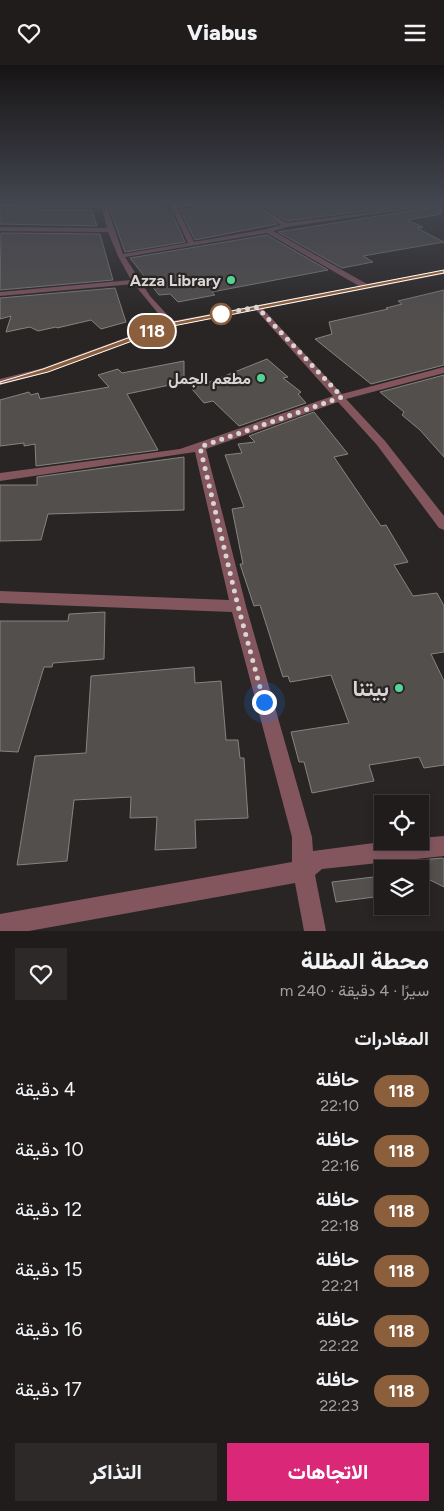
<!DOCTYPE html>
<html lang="ar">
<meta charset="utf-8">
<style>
body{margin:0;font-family:Figtree,Vazirmatn,sans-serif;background:#2c2928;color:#f1f3f6;direction:rtl;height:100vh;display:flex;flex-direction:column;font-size:19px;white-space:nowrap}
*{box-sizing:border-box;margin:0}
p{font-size:16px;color:#a1a1a3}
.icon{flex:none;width:28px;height:28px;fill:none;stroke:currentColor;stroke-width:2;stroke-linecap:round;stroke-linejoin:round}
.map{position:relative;height:866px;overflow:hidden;direction:ltr}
.drawer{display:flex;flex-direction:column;background:#1f1c1b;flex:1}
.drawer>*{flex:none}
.badge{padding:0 10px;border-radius:16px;font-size:18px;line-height:32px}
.controls{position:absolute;left:374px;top:730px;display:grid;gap:10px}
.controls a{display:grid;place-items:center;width:55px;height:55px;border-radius:0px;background:#1f1c1b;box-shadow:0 2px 8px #0003,0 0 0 1px #3c3a3a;font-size:25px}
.you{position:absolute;width:25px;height:25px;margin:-12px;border:4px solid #fff;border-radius:50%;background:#1a73e8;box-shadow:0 0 0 8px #1a73e833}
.map>.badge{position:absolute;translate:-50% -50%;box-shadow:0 0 0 2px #fff}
h2{padding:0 15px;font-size:19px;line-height:45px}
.round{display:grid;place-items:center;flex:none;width:52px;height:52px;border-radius:0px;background:#2c2928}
.headline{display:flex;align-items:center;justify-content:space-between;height:85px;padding:0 15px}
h1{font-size:24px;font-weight:800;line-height:38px}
.primary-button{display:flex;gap:10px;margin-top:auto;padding:10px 15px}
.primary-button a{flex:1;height:58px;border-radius:0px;background:#db2777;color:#fff;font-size:20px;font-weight:800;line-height:58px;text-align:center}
.primary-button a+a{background:#2c2928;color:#f1f3f6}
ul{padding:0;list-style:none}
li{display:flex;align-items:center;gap:15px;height:60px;padding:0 15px}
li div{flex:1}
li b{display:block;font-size:19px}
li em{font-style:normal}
li .badge{min-width:55px;font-weight:700;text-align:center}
header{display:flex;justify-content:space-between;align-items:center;height:65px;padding:0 15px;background:#1f1c1b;font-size:22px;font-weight:800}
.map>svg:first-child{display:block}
.building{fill:#534f4d;stroke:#868380}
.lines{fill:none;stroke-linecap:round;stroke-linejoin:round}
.minor{fill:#83565e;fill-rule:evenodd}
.line{fill:#8b5e3c;stroke:#fff}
.walk{stroke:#d8d5d4;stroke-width:5;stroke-dasharray:0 9}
.poi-dot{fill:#54d396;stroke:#292524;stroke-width:2}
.stop-dot{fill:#fff;stroke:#8b5e3c;stroke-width:2.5}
.labels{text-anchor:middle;stroke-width:4.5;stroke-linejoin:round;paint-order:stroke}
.far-poi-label{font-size:16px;font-weight:bold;fill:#d8d5d4;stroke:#292524;text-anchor:end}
.near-poi-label{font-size:22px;font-weight:bold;fill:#d8d5d4;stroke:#292524;text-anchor:end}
</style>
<header><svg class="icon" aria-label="menu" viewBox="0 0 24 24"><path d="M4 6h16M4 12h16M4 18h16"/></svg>Viabus<svg class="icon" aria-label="heart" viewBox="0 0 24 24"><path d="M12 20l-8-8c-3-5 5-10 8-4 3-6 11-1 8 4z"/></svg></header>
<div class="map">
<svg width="444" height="866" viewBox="0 0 444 866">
<rect width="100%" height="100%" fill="#292524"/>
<path class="building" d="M110,139H166L165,147L171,146L185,177L125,187L109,142Z
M226,139H249L277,159L195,175L180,145Z
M259,139H420L287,156Z
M441,141V149L407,155L423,162L417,163L444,177L363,191L373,197L342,203L278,167Z
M0,144L92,145L97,161L0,159Z
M1,168L100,169L113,215L0,225Z
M267,170L328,205L212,227L215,230L178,237L170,229L159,230L130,193Z
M115,223L126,257L101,264L91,255L57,263L56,262L38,266L30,262L6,267L11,251L0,254V233Z
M444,225V300L371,319L315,274L332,269L329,257L388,244L386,243L402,239L398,236Z
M267,294L288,312L283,313L301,327L298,329L306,338L239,361L213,336L204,338L192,324Z
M184,296V317L127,329L158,385L36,401L35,379L24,381V378L0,381V335L29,327L31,330L38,328L40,334L109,322L98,310L118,304L122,308Z
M444,310V392L420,365L402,350L404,347L380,327Z
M314,347L348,389L334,392L381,461L386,460L408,497L394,500L413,531L437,528L444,541V587L431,589L444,616V700L424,703L419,692L369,700L374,716L312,728L304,697H299L291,667L349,658L331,610L290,617L288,611L283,612L260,540L254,541L240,499H243L232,444L244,442L225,390L242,388L238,379L255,377L249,371Z
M184,392V445L48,449L41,475L0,476V420H37V412Z
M105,547L104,594L53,598L52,602H44L18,687L0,686V556H68L69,549Z
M194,602L195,618L221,616L226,675H238L240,693H244L248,753L195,755L196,783L155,785L157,752L130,753L131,732L74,735L67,796L17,800L35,691L86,688L91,611Z
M442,793L444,794V822L420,810L421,795Z
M382,811V831L336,837L332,817Z"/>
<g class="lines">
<path class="minor" d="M0,139H106L123,189L188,178L170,139H208L177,143L194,177L267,164L281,160L251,139H256L287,158L431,139H443L287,162L273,166L367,219L444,205V209L263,244L342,329L444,302V308L346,334L385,376L444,451V465L439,463L377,380L338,337L206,384L246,541L312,772L313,786L389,776H420V773L444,771V791L322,804L315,810L326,866H304L295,818L29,866H0V849L292,797V772L232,547L0,538V526L229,535L195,387L0,416V408L180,384L333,331L256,245L173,261L49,307L0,320V314L43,303L166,258L134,219L0,231V227L131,215L118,191L108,167L0,166V162L107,163L102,143L0,142ZM267,168L359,221L173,256L150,231L125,192Z"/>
</g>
<linearGradient id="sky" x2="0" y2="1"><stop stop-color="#171414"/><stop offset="0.53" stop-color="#434650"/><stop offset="1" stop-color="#434650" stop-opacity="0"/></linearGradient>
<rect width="444" height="260" fill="url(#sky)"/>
<path class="line" d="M444,205V208L173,261L48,307L0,319V317L43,304L169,258Z"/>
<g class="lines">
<path class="walk" d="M221,249L257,242L342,332L200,382L238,541L264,637"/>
</g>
<g class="poi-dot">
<circle cx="231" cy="215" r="5"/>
<circle cx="261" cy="313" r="5"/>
<circle cx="399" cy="623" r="5"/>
</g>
<circle class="stop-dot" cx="221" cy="249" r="10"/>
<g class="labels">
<g class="far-poi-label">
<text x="221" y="221">Azza Library</text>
<text x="251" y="319">مطعم الجمل</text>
</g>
<g class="near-poi-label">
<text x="389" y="631">بيتنا</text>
</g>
</g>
</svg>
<div class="controls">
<a><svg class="icon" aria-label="locate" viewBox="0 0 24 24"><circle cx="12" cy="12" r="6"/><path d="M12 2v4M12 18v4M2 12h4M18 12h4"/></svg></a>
<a><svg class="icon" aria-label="layers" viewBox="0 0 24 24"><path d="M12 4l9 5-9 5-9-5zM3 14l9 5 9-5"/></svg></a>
</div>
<div class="you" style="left:264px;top:637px"></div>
<b class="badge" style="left:152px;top:266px;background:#8b5e3c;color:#fff">118</b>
</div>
<section class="drawer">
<div class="headline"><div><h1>محطة المظلة</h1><p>سيرًا · 4 دقيقة · 240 m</p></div><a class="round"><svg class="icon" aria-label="heart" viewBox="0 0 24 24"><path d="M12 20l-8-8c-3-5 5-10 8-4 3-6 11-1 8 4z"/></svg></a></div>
<h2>المغادرات</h2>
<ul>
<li><span class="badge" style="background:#8b5e3c;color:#fff">118</span><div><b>حافلة</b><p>22:10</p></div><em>4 دقيقة</em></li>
<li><span class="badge" style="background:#8b5e3c;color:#fff">118</span><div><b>حافلة</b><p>22:16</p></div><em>10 دقيقة</em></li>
<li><span class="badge" style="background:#8b5e3c;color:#fff">118</span><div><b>حافلة</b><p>22:18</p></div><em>12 دقيقة</em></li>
<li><span class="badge" style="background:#8b5e3c;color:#fff">118</span><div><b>حافلة</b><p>22:21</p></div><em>15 دقيقة</em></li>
<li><span class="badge" style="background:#8b5e3c;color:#fff">118</span><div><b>حافلة</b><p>22:22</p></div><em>16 دقيقة</em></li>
<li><span class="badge" style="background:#8b5e3c;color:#fff">118</span><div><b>حافلة</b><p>22:23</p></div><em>17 دقيقة</em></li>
</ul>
<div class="primary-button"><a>الاتجاهات</a><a>التذاكر</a></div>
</section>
